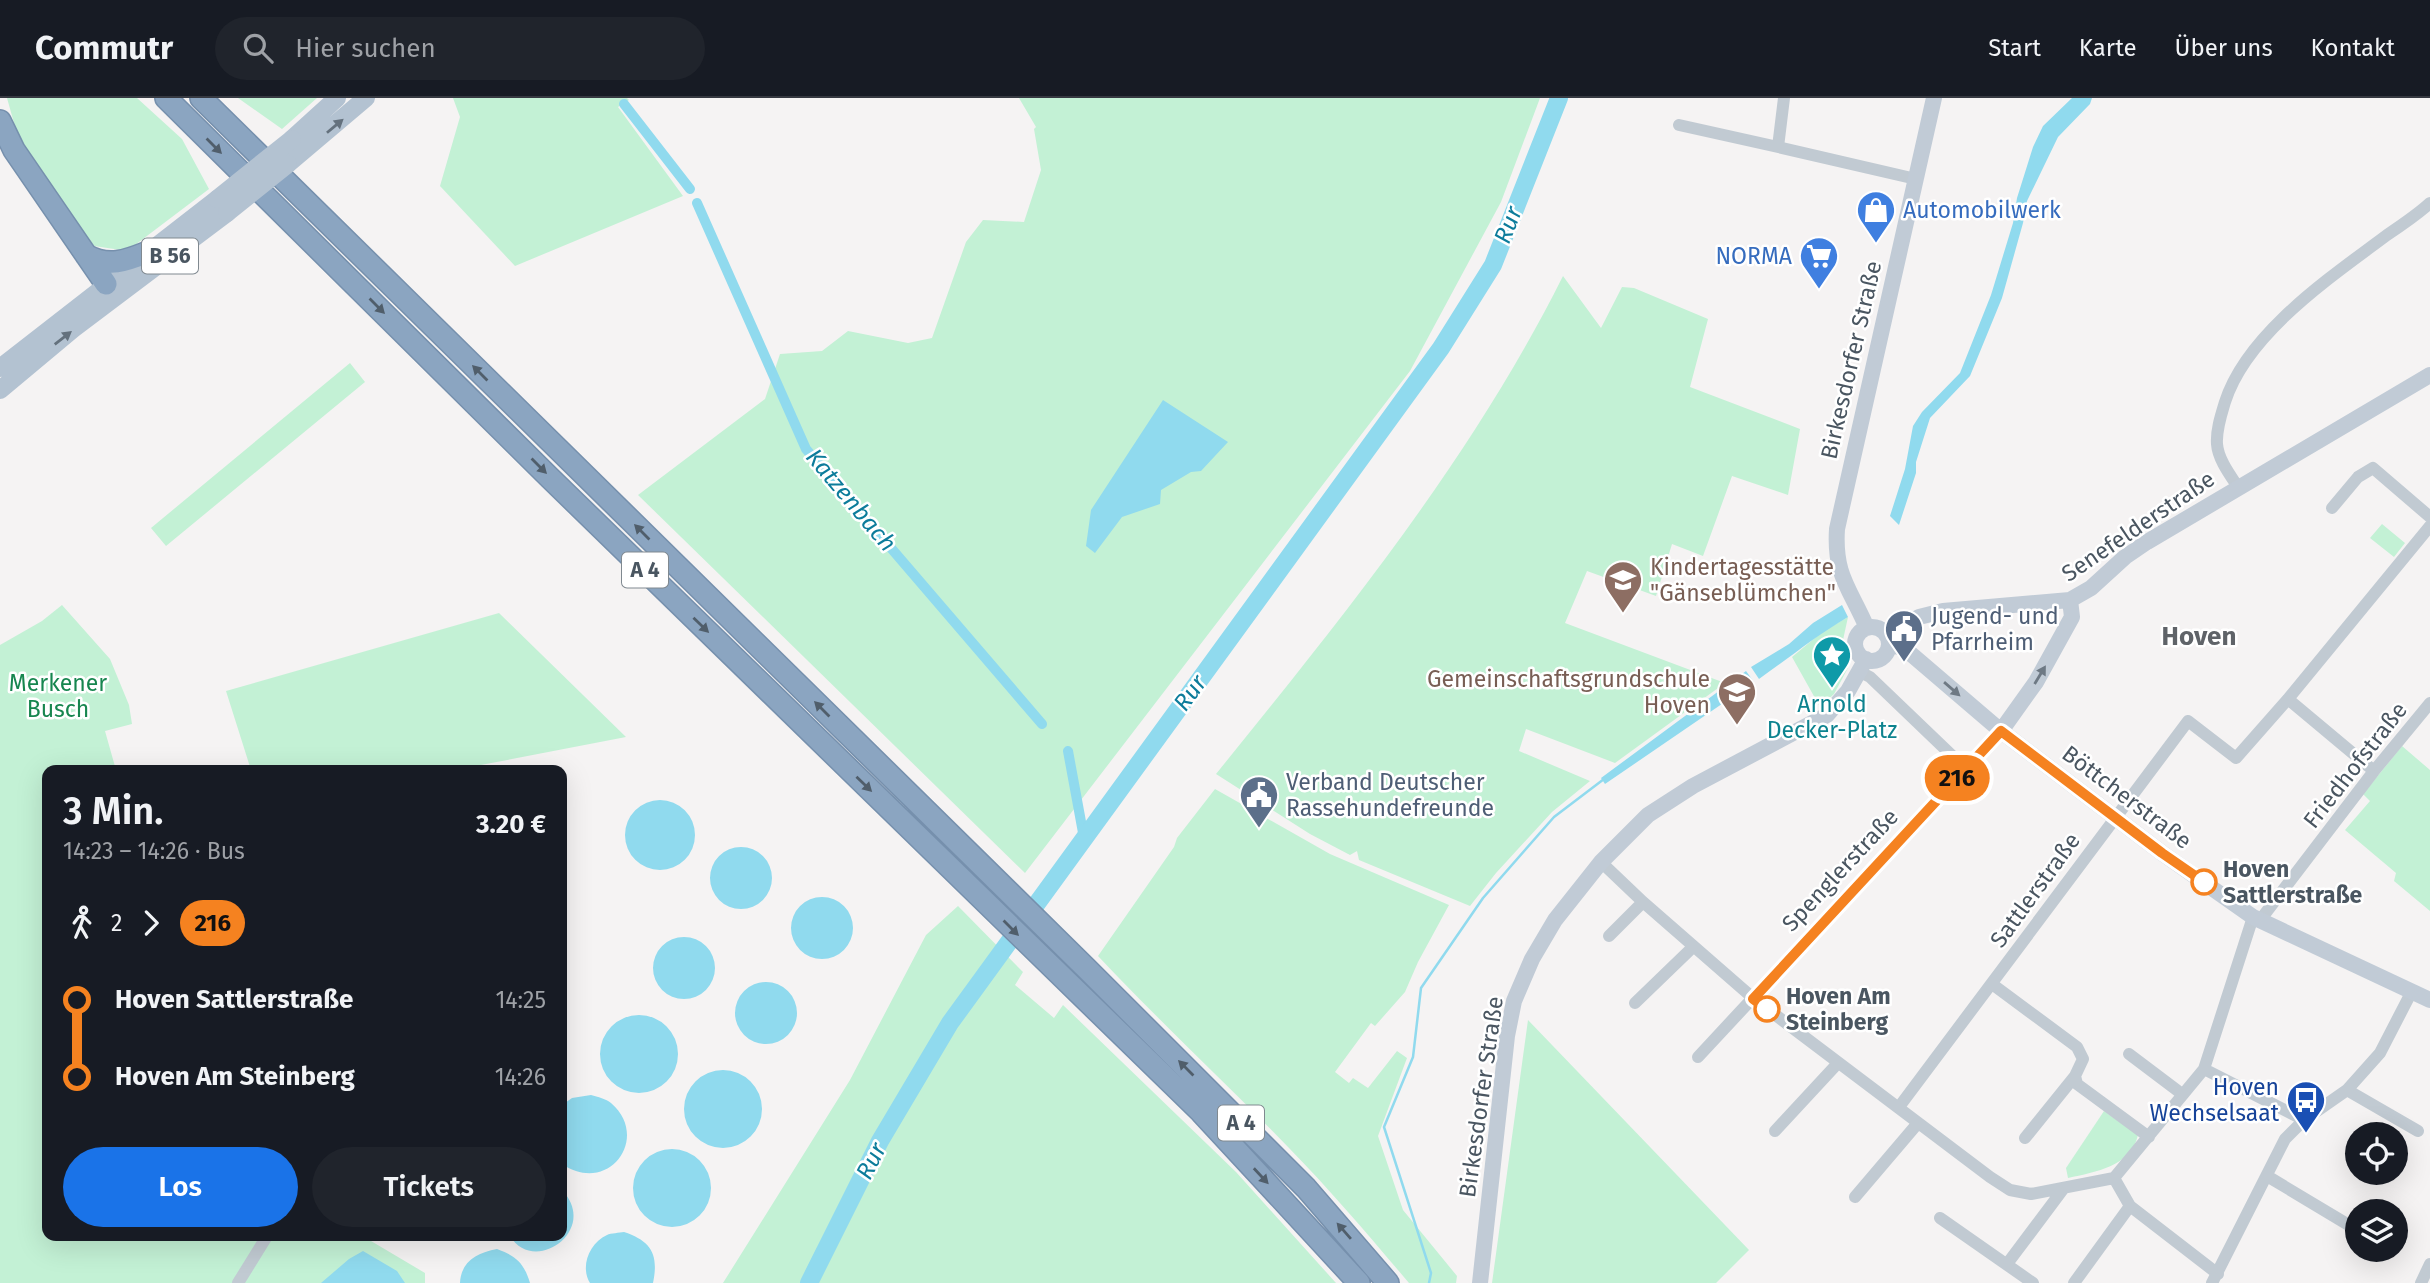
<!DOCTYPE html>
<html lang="de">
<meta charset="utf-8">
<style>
body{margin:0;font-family:"Fira Sans",sans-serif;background:#20242c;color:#f1f3f6;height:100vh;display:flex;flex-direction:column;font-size:26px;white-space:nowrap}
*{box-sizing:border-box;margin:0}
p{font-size:23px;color:#9ea1a6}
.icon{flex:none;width:38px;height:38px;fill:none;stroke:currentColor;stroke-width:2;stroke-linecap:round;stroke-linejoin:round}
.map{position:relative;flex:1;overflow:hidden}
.drawer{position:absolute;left:42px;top:667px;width:525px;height:476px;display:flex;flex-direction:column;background:#171b24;border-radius:14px;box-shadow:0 7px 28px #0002}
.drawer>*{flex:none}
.badge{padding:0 14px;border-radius:23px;font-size:24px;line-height:46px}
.controls{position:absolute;left:2345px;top:1024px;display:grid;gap:14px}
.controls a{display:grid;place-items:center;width:63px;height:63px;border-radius:50%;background:#171b24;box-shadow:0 7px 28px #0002;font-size:35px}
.map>.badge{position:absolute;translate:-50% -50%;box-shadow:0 0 0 4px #fff}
.legs{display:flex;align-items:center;gap:10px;height:77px;padding:0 21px;font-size:23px}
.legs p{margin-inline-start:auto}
.summary{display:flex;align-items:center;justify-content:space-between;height:119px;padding:0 21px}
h1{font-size:38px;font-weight:600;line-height:52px}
.action{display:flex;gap:14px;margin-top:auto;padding:14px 21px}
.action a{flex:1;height:80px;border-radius:42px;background:#1a73e8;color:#fff;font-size:28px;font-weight:600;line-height:80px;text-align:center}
.action a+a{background:#20242c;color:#f1f3f6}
ul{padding:0 21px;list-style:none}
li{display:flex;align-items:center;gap:24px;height:77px;font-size:26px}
li i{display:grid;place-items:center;width:10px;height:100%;margin:0 9px;background:currentColor}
li i::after{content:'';width:18px;height:18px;margin:-9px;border:5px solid;border-radius:50%;background:#171b24}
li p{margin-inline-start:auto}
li:first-child i{background:linear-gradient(#0000 50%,currentColor 0)}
li:last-child i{background:linear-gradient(currentColor 50%,#0000 0)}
header{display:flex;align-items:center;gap:42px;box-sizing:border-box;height:98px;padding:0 35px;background:#171b24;border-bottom:2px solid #363941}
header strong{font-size:33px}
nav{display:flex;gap:38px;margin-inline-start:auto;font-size:24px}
.search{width:490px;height:63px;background:#20242c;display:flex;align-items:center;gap:18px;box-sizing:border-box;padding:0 24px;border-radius:38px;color:#9ea1a6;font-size:26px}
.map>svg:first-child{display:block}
.green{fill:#c3f1d5}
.water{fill:#90daee}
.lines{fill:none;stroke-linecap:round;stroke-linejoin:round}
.stream{stroke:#90daee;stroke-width:2.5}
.canal{stroke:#90daee;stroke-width:10}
.river{stroke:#90daee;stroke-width:18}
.motorway-casing{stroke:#7690ad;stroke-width:24}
.minor{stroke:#c1cad2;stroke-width:12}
.secondary{stroke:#c1cbd6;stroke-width:16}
.primary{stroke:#b3c2d1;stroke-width:18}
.motorway{stroke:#8ba5c1;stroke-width:21}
.primary-bridge{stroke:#b3c2d1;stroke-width:18}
.oneway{fill:#64717d}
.oneway2{fill:#505e6b}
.oneway3{fill:#6e7984}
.line-1-casing{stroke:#fff;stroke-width:16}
.line-1{stroke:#f58220;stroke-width:10}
.stop-1-dot{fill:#fff;stroke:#f58220;stroke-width:3.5}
.labels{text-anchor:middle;stroke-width:5;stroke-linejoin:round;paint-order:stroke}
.shield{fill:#fff;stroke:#808990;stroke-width:2}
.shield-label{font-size:21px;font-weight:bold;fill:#4a5661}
.shop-label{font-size:23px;fill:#366cbe;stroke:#fff;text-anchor:start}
.street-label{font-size:23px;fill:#4a5661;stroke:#fff}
.education-label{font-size:23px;fill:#785e54;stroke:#fff;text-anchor:start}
.service-label{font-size:23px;fill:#4e5e75;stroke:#fff;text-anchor:start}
.park-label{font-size:23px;fill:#17864f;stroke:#fff}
.culture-label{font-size:23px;fill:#0d838f;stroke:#fff}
.stop-label{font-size:23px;font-weight:bold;fill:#4a5661;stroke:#fff;text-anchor:start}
.transit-label{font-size:23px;fill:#164399;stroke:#fff;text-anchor:end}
.water-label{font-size:24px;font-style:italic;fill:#0c7c9b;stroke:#fff}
.quarter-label{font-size:26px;font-weight:bold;fill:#5f6368;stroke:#fff}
</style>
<header>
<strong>Commutr</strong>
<div class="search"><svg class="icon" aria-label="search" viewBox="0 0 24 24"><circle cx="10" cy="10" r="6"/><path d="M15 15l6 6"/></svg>Hier suchen</div>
<nav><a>Start</a><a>Karte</a><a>Über uns</a><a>Kontakt</a></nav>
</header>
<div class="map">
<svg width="2430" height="1185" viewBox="0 0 2430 1185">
<rect width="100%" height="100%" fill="#f5f3f3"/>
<path class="green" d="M7,0H137L182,41L209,91L131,150L121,152L94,148L19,43Z
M238,0H317L282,31Z
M453,0H627L629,2L618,9L683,98L515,168L440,88L460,19Z
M1019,0H1540L1501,104L1410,273L1025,775L638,397L765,301L780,256L822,253L848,233L908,245L932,240L966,144L983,122L1024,124L1041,72L1034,31L1036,29Z
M1563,178L1601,230L1622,189L1634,190L1708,221L1690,289L1800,331L1788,397L1732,378L1703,458L1672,446L1656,498L1587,473L1565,525L1725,585L1615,665L1526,631L1519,653L1590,683L1552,714L1496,775L1470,808L1359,762L1357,753L1350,757L1310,736L1216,676C1343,519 1472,360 1563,178Z
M350,265L365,284L166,448L151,430Z
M2382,426L2405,445L2394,459L2370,440Z
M62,507L110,561L129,607L132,626L105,633L116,672H47V1138H373L371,1143L425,1175V1185H0V547L42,523Z
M499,515L626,639L455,672H251L226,593Z
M1848,519L1843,542L1848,570L1834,596L1820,609L1792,559L1822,534Z
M2402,648L2430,672V813L2394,783L2396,775L2345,732L2370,703L2363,696Z
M1215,691L1330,756L1449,807L1418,864L1405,894L1375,928L1371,925L1335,974L1349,985L1353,980L1368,990L1397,953L1407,960L1378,1038L1403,1112L1457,1178L1456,1185H1409C1370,1139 1331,1093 1289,1050C1226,985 1160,924 1098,858L1174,749L1177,740Z
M958,808L1023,874L1015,887L1054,920L1063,907L1236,1074L1336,1185H723L850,982L926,837Z
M1528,922L1749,1152L1716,1185H1492Z
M2104,1013L2138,1037C2131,1068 2096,1074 2068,1080L2066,1070Z"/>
<path class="water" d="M2072,0H2092L2090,6L2058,39L2027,103L2023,125L2002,200L1970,278L1930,320L1916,364V375L1899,427L1890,418L1905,371L1913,328L1922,314L1960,275L1991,197L2013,125L2017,100L2033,49L2043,28Z
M1163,302L1228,344L1201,373L1191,374L1161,392L1160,406L1122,419L1095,455L1086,448L1091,412Z
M1842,507L1848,519C1817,537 1789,560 1759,581L1751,569L1789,546L1813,525Z
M1746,573L1754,584L1605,686L1601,680Z
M625 737a35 35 0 1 1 70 0a35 35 0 1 1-70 0Z
M710 780a31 31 0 1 1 62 0a31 31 0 1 1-62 0Z
M791 830a31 31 0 1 1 62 0a31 31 0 1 1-62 0Z
M653 870a31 31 0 1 1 62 0a31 31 0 1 1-62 0Z
M735 915a31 31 0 1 1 62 0a31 31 0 1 1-62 0Z
M600 956a39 39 0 1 1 78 0a39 39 0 1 1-78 0Z
M684 1011a39 39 0 1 1 78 0a39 39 0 1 1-78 0Z
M591,997C598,999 606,1001 611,1005C651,1039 609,1098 562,1066V1007L572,1000Z
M633 1090a39 39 0 1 1 78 0a39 39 0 1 1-78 0Z
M562,1092C600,1132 534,1178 510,1138H562Z
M624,1134C651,1143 659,1156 653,1185H590C580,1169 589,1145 607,1137C611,1135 619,1135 624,1134Z
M497,1151C516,1158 524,1165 530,1185H460C461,1163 477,1155 497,1151Z
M363,1153L397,1173L405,1185H321L349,1161Z"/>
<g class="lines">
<path class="stream" d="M1429,1185L1431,1175L1384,1029L1413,959L1421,890L1483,800L1554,719L1604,681"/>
<path class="canal" d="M624,6L690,91
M697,105L806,351L1042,626
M1068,653L1084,740"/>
<path class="river" d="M809,1185L880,1043L950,925L1441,250L1493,167L1559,0"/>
<g class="motorway-casing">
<path id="motorway" d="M166,0L550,380L1201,1014L1359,1185
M201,0L1086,870L1306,1090L1388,1185
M0,23L14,52L106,186
M86,157C108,170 126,163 148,154"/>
</g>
<path class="minor" d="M1784,0L1778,49L1916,81
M1679,27L1778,49
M2238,389C2230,377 2218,361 2217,346C2216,332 2221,317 2225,304C2247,235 2331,179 2387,137C2402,127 2417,117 2430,105
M2332,410L2358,379L2373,370L2430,419
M1860,574L1870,579L1966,671
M2288,601L2374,673
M1601,764L1643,804L1753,900L1990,1079L2010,1092L2031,1096L2114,1080L2204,971L2253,819
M2261,821L2374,673L2430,605
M1609,838L1643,804
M1992,886L2077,949L2083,961L2075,978L2025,1040
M1635,905L1693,849
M2129,956L2182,996
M1698,959L2001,633
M2204,971L2304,1022
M2075,978L2077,986L2149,1039
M2347,992L2418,1033
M1899,1009L2188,623L2236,660L2288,601L2430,428
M1775,1033L1838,965
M2267,1078L2357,1132
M2114,1080L2130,1108L2218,1176
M1855,1099L1918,1025
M1940,1120L2033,1185
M2396,1140L2400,1142
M2007,1166L2064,1090
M238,1185L267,1138
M2074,1185L2130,1108
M2212,1185L2285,1041L2304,1022L2347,992L2380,955L2412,893
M2421,1185L2430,1166"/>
<path class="secondary" d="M1855 546a17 17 0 1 1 34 0a17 17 0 1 1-34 0Z
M1867,530C1850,490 1834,478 1837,431L1934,0
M1888,539L1919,519L1943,513L2070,502L2091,490L2125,459L2147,444L2430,277
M1889,547L1904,550L2001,633L2162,755L2253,819L2430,902
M2001,633L2036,584L2072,519L2070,502
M1480,1185L1507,938L1514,903L1532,861L1555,822L1601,764L1648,717L1693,688L1827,617L1848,593L1866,561"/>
<path class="primary" d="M292,41L337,0
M288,66L366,0
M0,270L217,101
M0,292L73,231L227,115"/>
<use href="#motorway" class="motorway"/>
<path class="primary-bridge" d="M217,101L292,41
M227,115L288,66"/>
</g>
<defs><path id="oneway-solid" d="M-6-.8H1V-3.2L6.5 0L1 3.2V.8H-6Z" transform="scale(1.75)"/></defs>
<g class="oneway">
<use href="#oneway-solid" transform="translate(335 28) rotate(-40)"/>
<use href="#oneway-solid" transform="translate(63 240) rotate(-38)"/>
</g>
<g class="oneway2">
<use href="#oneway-solid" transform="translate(214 48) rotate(45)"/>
<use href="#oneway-solid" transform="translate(377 208) rotate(45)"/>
<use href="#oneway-solid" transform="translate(480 275) rotate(-135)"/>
<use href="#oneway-solid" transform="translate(539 368) rotate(45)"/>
<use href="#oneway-solid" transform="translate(642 434) rotate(-135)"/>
<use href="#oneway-solid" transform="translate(701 527) rotate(44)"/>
<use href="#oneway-solid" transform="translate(822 611) rotate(-135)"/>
<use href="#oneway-solid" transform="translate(864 686) rotate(44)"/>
<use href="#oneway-solid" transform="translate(1011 830) rotate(45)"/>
<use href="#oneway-solid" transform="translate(1186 970) rotate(-135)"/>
<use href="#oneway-solid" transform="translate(1261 1078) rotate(47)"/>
<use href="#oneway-solid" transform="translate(1344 1133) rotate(-131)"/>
</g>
<g class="oneway3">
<use href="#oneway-solid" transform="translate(2040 577) rotate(-59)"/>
<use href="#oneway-solid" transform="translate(1952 591) rotate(41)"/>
</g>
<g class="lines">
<g class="line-1-casing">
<path id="line-1" d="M1767,911L1753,901L2001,633L2162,755L2204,784"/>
</g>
<use href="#line-1" class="line-1"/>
</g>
<defs>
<g id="shop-pin" transform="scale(2.0125)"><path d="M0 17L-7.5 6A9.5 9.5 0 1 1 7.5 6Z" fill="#3f7fe0" stroke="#fff"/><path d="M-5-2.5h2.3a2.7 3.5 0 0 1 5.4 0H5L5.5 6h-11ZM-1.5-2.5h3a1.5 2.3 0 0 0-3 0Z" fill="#fff"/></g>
<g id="supermarket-pin" transform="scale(2.0125)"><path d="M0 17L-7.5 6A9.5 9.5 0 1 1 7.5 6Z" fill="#3f7fe0" stroke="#fff"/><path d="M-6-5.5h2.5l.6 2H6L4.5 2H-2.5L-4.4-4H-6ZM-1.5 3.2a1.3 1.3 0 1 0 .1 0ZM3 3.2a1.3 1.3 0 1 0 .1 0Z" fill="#fff"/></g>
<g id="school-pin" transform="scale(2.0125)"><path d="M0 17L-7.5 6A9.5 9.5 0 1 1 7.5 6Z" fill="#8d6e63" stroke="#fff"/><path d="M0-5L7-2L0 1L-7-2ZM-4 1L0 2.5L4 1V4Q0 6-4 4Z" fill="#fff"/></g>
<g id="civic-pin" transform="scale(2.0125)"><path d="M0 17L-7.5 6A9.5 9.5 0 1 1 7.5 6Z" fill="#5c6f8a" stroke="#fff"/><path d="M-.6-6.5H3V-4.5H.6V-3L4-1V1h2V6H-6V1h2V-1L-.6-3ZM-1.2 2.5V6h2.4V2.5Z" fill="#fff"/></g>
<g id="sight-pin" transform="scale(2.0125)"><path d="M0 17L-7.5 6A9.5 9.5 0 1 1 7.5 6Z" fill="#0f9aa8" stroke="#fff"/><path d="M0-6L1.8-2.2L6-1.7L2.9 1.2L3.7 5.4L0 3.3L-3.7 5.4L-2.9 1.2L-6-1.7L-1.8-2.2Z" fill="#fff"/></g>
<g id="bus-pin" transform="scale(2.0125)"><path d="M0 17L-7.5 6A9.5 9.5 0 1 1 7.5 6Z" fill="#1a4fb4" stroke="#fff"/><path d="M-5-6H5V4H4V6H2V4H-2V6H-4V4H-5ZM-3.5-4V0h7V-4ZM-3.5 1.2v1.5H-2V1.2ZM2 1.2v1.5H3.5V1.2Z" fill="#fff"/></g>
</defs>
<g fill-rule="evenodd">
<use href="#shop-pin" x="1876" y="112"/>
<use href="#supermarket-pin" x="1819" y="158"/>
<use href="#school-pin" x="1623" y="482"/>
<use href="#civic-pin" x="1904" y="531"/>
<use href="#sight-pin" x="1832" y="557"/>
<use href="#school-pin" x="1737" y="594"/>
<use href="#civic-pin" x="1259" y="697"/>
<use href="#bus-pin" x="2306" y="1002"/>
</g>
<g class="stop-1-dot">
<circle cx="2204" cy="784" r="12"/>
<circle cx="1767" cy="911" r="12"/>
</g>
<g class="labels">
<g class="shield">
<rect x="142" y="140.5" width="56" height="35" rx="5"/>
<rect x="622" y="454.5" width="46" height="35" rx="5"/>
<rect x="1218" y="1007.5" width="46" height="35" rx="5"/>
</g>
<g class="shield-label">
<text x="170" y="165">B 56</text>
<text x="645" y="479">A 4</text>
<text x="1241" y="1032">A 4</text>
</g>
<g class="shop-label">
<text x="1903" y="120">Automobilwerk</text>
<text x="1792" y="166" text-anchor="end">NORMA</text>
</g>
<g class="street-label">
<text transform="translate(1851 262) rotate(-77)" y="8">Birkesdorfer Straße</text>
<text transform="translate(2138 428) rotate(-34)" y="8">Senefelderstraße</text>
<text transform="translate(2355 667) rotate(-52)" y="8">Friedhofstraße</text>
<text transform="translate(2127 699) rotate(37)" y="8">Böttcherstraße</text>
<text transform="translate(1840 772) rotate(-47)" y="8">Spenglerstraße</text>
<text transform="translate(2035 792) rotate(-54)" y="8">Sattlerstraße</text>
<text transform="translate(1481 999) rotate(-82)" y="8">Birkesdorfer Straße</text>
</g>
<g class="education-label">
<text x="1650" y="477">Kindertagesstätte<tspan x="1650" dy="26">"Gänseblümchen"</tspan></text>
<text x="1710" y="589" text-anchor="end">Gemeinschaftsgrundschule<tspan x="1710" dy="26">Hoven</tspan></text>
</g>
<g class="service-label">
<text x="1931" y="526">Jugend- und<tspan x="1931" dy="26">Pfarrheim</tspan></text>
<text x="1286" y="692">Verband Deutscher<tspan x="1286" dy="26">Rassehundefreunde</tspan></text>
</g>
<g class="park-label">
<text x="58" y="593">Merkener<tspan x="58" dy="26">Busch</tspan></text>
</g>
<g class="culture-label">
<text x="1832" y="614">Arnold<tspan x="1832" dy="26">Decker-Platz</tspan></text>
</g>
<g class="stop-label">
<text x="2223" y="779">Hoven<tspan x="2223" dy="26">Sattlerstraße</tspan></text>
<text x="1786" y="906">Hoven Am<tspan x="1786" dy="26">Steinberg</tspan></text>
</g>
<g class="transit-label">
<text x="2279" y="997">Hoven<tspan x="2279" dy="26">Wechselsaat</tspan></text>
</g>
<g class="water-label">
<text transform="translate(1508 127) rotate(-69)" y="8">Rur</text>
<text transform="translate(851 402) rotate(50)" y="8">Katzenbach</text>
<text transform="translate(1190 595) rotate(-54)" y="8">Rur</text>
<text transform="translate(871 1063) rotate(-63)" y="8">Rur</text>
</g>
<g class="quarter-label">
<text x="2199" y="547">Hoven</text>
</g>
</g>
</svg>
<div class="controls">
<a><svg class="icon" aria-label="locate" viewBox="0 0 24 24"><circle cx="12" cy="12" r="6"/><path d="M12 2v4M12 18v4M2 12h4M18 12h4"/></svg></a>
<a><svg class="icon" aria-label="layers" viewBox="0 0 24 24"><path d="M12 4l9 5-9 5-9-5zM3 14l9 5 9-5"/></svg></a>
</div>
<b class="badge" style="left:1957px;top:680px;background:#f58220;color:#111">216</b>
<section class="drawer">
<div class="summary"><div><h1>3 Min.</h1><p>14:23 – 14:26 · Bus</p></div><b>3.20 €</b></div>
<div class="legs"><svg class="icon" aria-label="walk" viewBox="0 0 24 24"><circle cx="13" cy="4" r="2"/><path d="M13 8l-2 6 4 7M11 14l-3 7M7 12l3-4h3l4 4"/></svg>2<svg class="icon" aria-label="forward" viewBox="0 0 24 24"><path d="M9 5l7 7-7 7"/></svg><b class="badge" style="background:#f58220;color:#111">216</b></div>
<ul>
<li><i style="color:#f58220"></i><b>Hoven Sattlerstraße</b><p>14:25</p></li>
<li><i style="color:#f58220"></i><b>Hoven Am Steinberg</b><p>14:26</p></li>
</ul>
<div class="action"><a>Los</a><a>Tickets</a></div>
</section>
</div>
